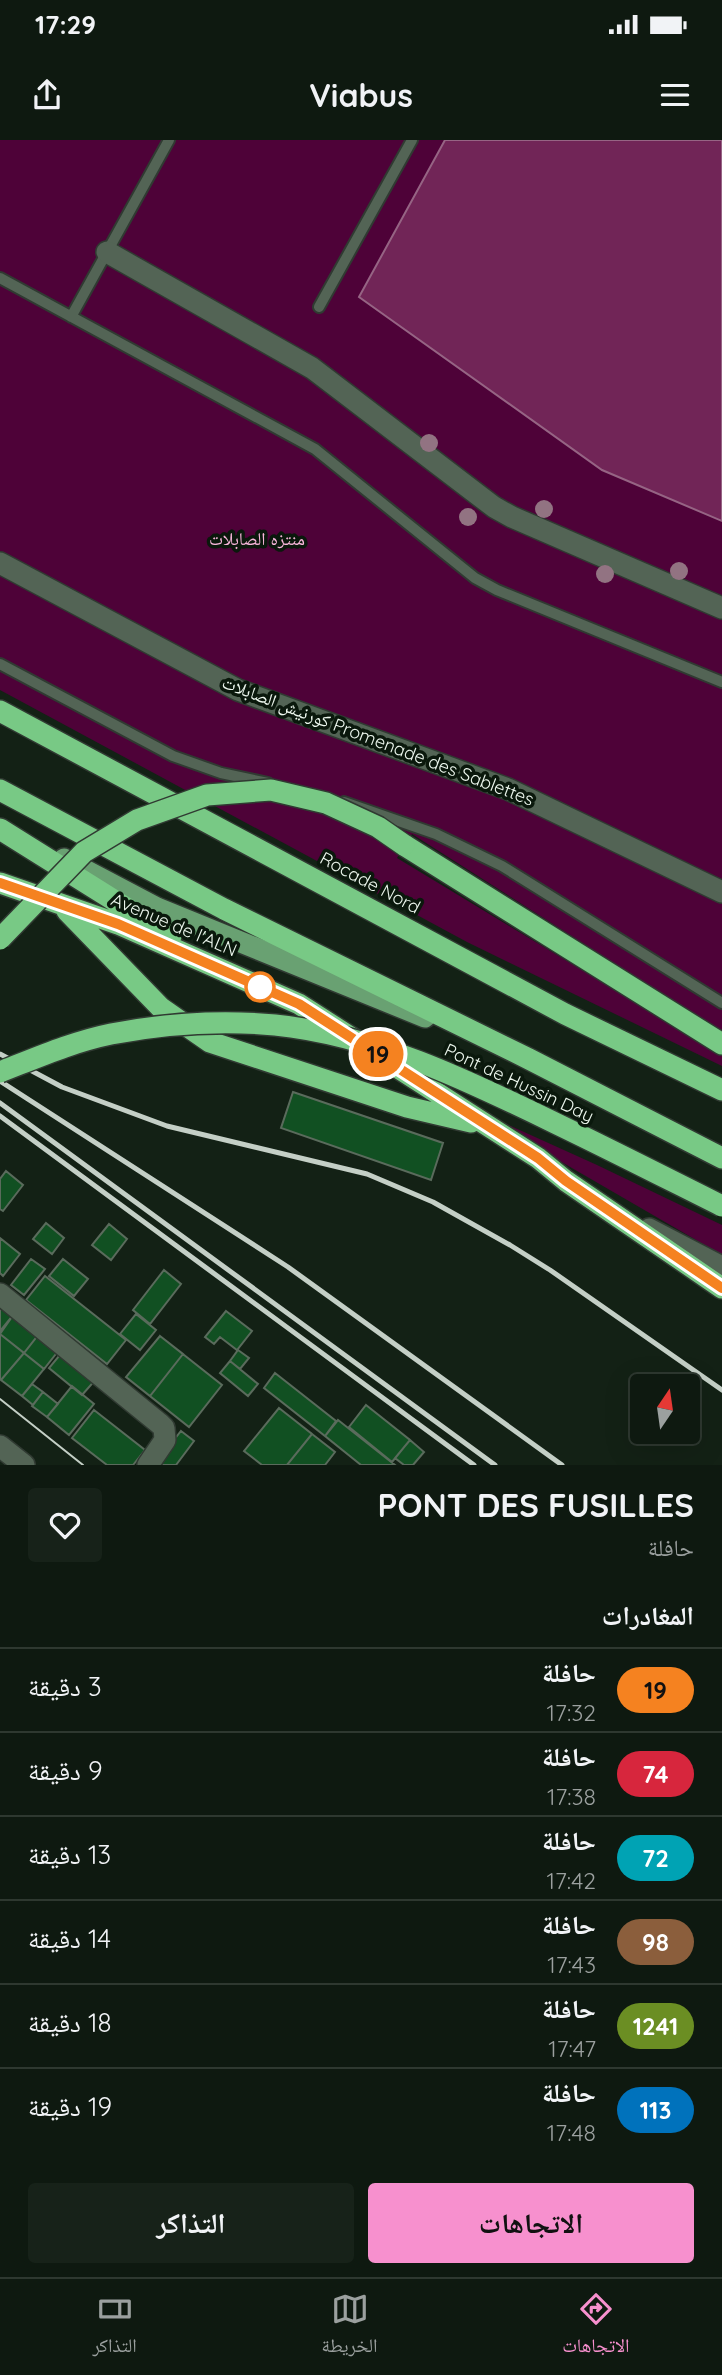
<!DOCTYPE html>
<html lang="ar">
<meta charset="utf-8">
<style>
body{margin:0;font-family:Quicksand,"Noto Naskh Arabic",sans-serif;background:#172219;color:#f1f3f6;direction:rtl;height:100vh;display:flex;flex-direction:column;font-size:26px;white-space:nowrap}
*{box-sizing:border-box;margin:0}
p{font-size:23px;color:#9ba09f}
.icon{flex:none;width:38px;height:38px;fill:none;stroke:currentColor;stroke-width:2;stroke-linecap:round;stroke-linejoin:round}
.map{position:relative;height:1325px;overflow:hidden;direction:ltr}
.side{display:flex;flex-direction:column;background:#0e1910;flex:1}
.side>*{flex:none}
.badge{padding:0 14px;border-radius:23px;font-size:24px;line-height:46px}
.needle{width:46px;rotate:13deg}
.controls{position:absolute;left:630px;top:1234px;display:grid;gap:14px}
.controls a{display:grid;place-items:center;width:70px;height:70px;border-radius:7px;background:#0e1910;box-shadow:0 7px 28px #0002,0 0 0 2px #2e3830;font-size:35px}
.map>.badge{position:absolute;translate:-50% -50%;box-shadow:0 0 0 4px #fff}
h2{padding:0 28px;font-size:26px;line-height:63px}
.round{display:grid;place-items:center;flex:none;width:74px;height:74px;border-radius:7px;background:#172219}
.summary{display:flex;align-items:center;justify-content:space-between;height:119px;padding:0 28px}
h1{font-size:33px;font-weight:700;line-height:52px}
.button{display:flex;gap:14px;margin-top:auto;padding:14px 28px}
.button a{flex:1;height:80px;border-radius:7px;background:#f790ce;color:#111;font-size:28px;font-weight:700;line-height:80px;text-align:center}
.button a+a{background:#172219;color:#f1f3f6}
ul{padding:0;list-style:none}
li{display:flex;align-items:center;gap:21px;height:84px;padding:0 28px;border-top:2px solid #2e3830}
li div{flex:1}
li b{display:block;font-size:26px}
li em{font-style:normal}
li .badge{min-width:77px;font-weight:700;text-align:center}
.status{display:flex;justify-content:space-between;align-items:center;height:49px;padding:0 35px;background:#0e1910;direction:ltr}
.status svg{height:19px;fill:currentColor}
header{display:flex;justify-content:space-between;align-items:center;height:91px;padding:0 28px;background:#0e1910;font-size:32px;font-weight:700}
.tabs{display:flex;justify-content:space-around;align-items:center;height:98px;border-top:2px solid #2e3830;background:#0e1910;font-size:19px;color:#9ba09f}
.tabs a{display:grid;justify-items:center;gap:4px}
.tabs .selected{color:#f790ce}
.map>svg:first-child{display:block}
.green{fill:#4e0238}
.water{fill:#712557;stroke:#966484;stroke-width:2}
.building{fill:#115022;stroke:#5a6b5c;stroke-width:2}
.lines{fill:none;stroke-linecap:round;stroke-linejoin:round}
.lane-casing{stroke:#303a32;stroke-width:14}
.street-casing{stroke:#303a32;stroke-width:24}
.secondary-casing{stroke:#303a32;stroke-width:24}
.primary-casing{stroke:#303a32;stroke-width:24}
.highway-casing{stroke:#303a32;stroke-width:24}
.lane{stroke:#536455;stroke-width:10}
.street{stroke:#536455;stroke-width:21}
.secondary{stroke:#536455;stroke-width:21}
.primary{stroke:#69a172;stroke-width:21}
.highway{stroke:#78c985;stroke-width:21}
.tram{stroke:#c4cfc6;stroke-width:2}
.rail{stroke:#c4cfc6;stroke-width:5}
.highway-bridge-casing{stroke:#303a32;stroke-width:24;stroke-linecap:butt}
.highway-bridge{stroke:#78c985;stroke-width:21}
.tree{fill:#927382}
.line-casing{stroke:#fff;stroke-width:16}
.line{stroke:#f58220;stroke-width:10}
.stop-dot{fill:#fff;stroke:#f58220;stroke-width:3.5}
.labels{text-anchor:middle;stroke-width:7;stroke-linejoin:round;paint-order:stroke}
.park-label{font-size:18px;fill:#f9b6dc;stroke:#0a180c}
.street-label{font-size:18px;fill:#edf7ee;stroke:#0a180c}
</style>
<div class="status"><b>17:29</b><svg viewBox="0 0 49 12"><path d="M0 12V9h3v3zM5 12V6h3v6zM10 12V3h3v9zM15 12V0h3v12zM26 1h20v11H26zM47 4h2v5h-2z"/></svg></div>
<header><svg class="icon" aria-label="menu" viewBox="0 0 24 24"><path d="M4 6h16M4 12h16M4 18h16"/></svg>Viabus<svg class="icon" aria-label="share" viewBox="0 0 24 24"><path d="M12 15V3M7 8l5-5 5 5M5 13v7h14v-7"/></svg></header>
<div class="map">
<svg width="722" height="1325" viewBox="0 0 722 1325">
<rect width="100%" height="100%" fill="#132115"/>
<path class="green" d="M0,0H445L359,157L602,330L722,381V892L412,694L397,718L722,915V926L467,802L0,550Z
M480,972L597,1025L722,1085V1115L546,1013Z"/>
<path class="water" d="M445,0H722V381L602,330L359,157Z"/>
<path class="building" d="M293,952L443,1003L431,1040L281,988Z
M6,1031L23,1045L3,1071L0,1069V1039Z
M46,1083L64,1098L52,1114L33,1099Z
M109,1084L127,1099L111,1120L92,1105Z
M0,1098L20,1114L3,1136L0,1133Z
M31,1119L45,1129L24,1155L11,1145Z
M63,1119L88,1139L74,1156L49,1136Z
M164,1130L181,1144L150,1184L133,1170Z
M45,1136L126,1200L107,1224L26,1160Z
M0,1163L14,1174L0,1191Z
M226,1171L252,1191L237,1210L220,1197L214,1204L205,1197Z
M14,1174L39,1194L24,1213L0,1194Z
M136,1174L156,1190L140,1210L120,1194Z
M0,1194L24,1213L1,1240L0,1239Z
M39,1194L59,1210L44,1229L24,1213Z
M160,1196L222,1245L189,1287L126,1237Z
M160,1196L183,1214L150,1256L126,1237Z
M64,1210L98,1237L82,1255L49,1228Z
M238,1210L249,1218L240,1229L230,1221Z
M24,1213L44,1229L22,1256L1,1240Z
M230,1221L258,1244L248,1256L220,1233Z
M275,1233L336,1281L325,1296L264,1248Z
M32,1244L43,1252L33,1265L22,1256Z
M72,1246L94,1264L69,1295L47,1277Z
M43,1252L58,1264L47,1277L32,1266Z
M366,1265L410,1300L392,1322L349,1287Z
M279,1268L312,1294L287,1325H262L244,1311Z
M94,1270L145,1310L133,1325H107L72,1298Z
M338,1280L395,1325H361L325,1296Z
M181,1291L194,1301L176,1325H156L155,1324Z
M312,1294L335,1312L325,1325H287Z
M410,1300L424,1312L413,1325H404L395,1318Z"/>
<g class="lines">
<g class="lane-casing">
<path id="lane" d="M0,138L315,309L475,438L497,450L722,542
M319,167L412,0
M71,177L169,0
M0,524L173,616L221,633L268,643
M344,662L436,694L502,726L722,863"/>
</g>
<g class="street-casing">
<path id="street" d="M107,112L312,228L494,367L512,377L722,468
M0,423L238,550L508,649L722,752
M0,1154L160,1284L164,1288L165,1300L148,1325"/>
</g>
<g class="secondary-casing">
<path id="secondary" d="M649,1089L722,1127
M0,1306L24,1325"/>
</g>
<g class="primary-casing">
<path id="primary" d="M64,719L157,768L425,877"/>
</g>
<g class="highway-casing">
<path id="highway" d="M0,571L565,874L722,950
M0,650L224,769L529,919L722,1018
M0,689L171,796
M404,705L722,904
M0,743L118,784L299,864L538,1018L566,1041L722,1148
M67,771L161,868L210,902L407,967L471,982"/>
</g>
<use href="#lane" class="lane"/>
<use href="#street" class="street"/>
<use href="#secondary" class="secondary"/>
<use href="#primary" class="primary"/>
<use href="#highway" class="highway"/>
<path class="tram" d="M0,1259L83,1325"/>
<path class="rail" d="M0,914L62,947L167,986L367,1034L433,1062L510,1105L550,1130L722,1250
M0,941L288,1127L562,1325
M0,963L495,1325
M0,976L474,1325"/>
<g class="highway-bridge-casing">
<path id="highway-bridge" d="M0,799L84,712L137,680L207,655L271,650L326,663L378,687L404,705
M0,932C36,918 72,902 111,894C163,884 221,880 275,885C374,895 467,940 555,983C611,1010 666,1038 722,1066"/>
</g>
<use href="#highway-bridge" class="highway-bridge"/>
</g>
<g class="tree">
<circle cx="429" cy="303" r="9"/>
<circle cx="544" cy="369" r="9"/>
<circle cx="468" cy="377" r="9"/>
<circle cx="679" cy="431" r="9"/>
<circle cx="605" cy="434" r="9"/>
</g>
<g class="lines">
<g class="line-casing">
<path id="line" d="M0,743L118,784L299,864L538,1018L566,1041L722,1148"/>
</g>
<use href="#line" class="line"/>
</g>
<circle class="stop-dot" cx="260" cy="847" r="14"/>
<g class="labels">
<g class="park-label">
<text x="257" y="405">منتزه الصابلات</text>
</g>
<g class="street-label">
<text transform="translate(378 601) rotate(21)" y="6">كورنيش الصابلات Promenade des Sablettes</text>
<text transform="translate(370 743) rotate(28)" y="6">Rocade Nord</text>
<text transform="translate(174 785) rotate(23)" y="6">Avenue de l'ALN</text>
<text transform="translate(519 943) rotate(25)" y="6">Pont de Hussin Day</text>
</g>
</g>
</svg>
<div class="controls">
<a><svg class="needle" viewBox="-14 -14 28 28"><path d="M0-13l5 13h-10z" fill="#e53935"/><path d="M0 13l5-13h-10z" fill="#9ba09f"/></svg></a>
</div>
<b class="badge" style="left:378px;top:914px;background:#f58220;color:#111">19</b>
</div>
<section class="side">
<div class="summary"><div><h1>PONT DES FUSILLES</h1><p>حافلة</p></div><a class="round"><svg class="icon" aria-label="heart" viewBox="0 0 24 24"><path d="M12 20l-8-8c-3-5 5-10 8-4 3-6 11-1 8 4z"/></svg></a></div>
<h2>المغادرات</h2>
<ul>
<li><span class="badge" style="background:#f58220;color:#111">19</span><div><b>حافلة</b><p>17:32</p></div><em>3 دقيقة</em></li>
<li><span class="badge" style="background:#d7263d;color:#fff">74</span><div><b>حافلة</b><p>17:38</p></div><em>9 دقيقة</em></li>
<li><span class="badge" style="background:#00a3b4;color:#fff">72</span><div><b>حافلة</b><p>17:42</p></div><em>13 دقيقة</em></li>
<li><span class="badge" style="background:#8b5e3c;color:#fff">98</span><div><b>حافلة</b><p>17:43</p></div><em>14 دقيقة</em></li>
<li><span class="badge" style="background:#6b8e23;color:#fff">1241</span><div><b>حافلة</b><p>17:47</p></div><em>18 دقيقة</em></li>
<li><span class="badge" style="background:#0072bc;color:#fff">113</span><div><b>حافلة</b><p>17:48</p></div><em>19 دقيقة</em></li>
</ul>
<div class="button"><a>الاتجاهات</a><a>التذاكر</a></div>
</section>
<nav class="tabs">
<a class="selected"><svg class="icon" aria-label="directions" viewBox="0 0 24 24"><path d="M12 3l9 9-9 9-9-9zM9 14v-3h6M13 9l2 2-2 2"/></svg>الاتجاهات</a>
<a><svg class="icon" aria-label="map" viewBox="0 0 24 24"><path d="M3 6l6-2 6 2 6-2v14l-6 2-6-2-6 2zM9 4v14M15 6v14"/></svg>الخريطة</a>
<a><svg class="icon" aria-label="tickets" viewBox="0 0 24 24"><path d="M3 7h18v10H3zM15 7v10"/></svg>التذاكر</a>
</nav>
